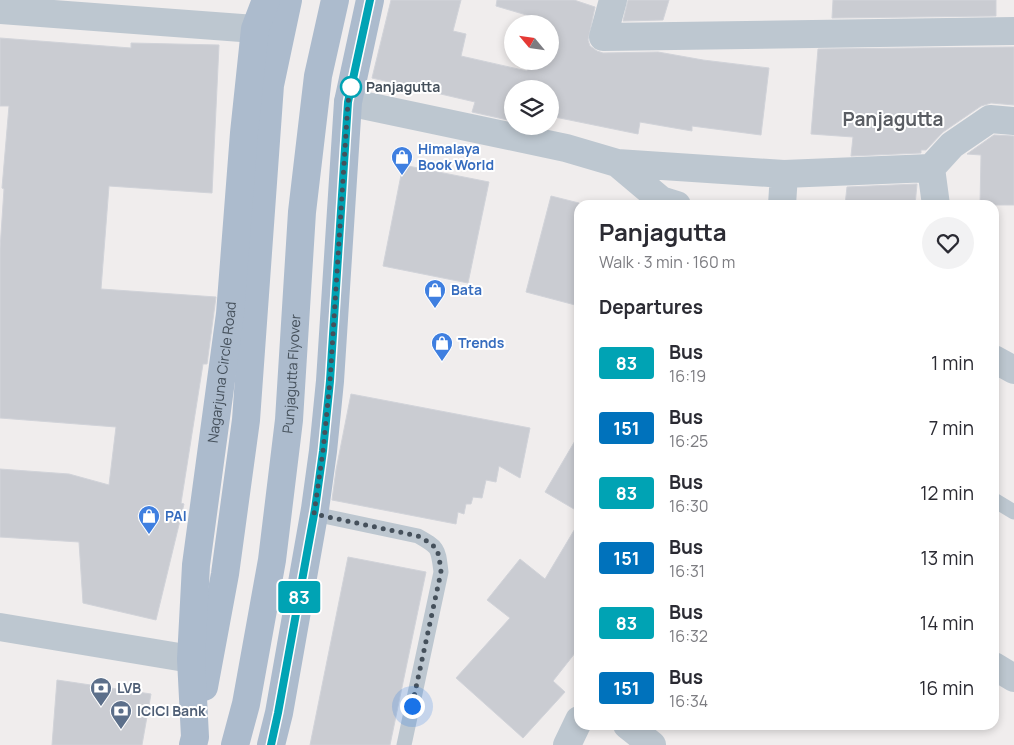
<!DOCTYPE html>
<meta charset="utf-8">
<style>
body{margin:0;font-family:Manrope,sans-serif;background:#f2f2f3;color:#2b2b33;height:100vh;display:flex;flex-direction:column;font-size:19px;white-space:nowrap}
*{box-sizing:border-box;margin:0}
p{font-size:16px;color:#7c7c81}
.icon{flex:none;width:28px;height:28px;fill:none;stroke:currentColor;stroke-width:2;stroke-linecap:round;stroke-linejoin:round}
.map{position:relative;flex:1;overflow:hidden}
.side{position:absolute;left:574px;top:200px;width:425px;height:530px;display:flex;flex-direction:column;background:#fff;border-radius:15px;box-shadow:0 2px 8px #0003}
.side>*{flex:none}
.badge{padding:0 10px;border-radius:4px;font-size:18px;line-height:32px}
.needle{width:32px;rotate:299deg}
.controls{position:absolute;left:504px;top:15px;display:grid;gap:10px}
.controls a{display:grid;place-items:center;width:55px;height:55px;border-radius:50%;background:#fff;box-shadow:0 2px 8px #0003;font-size:25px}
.you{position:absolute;width:25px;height:25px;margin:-12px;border:4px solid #fff;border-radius:50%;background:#1a73e8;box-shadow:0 0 0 8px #1a73e833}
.map>.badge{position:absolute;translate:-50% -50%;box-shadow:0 0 0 2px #fff}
h2{padding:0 25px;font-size:19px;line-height:45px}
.round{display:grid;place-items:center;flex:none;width:52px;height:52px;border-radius:26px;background:#f2f2f3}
.head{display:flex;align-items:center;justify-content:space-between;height:85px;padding:0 25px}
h1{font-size:24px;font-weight:700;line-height:38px}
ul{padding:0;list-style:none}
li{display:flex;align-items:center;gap:15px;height:65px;padding:0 25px}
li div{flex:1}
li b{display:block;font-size:19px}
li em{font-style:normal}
li .badge{min-width:55px;font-weight:700;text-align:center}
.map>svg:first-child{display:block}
.building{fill:#caccd2;stroke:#d1d3d9}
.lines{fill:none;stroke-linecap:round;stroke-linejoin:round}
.service{stroke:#bdc7d0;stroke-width:15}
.minor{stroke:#bdc7d0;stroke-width:28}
.primary{stroke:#acbbcd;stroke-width:28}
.line-casing{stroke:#fff;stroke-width:11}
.line{stroke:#00a3b4;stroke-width:8}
.walk{stroke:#45505b;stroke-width:5;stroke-dasharray:0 9}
.stop-dot{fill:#fff;stroke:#00a3b4;stroke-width:2.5}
.labels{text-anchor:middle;stroke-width:4;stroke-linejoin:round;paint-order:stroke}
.stop-label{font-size:14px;font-weight:bold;fill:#45505b;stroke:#fff;text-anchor:start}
.shop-label{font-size:14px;font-weight:bold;fill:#366cbe;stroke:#fff;text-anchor:start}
.street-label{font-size:14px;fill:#45505b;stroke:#fff}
.service-label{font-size:14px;font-weight:bold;fill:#4e5e75;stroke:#fff;text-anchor:start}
.district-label{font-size:19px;font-weight:bold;fill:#5a5d63;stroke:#fff}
</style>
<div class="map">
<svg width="1014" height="745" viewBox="0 0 1014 745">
<rect width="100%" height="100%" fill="#f0eded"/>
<path class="building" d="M391,0H461L453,31L466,34L461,56L527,71L529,61H550V22L496,6L497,0H574L595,7L588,40L590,46L597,51L603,53L658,52L703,60L769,68L761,135L692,126V131L640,122L638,134L550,116V89H512V121L472,112L475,102L372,78Z
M628,0H669L663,20L623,21Z
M833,0H996V16L832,18Z
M0,38L131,48V43L219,45L212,193L109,186L101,289L216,297L207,364H203L181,503L184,504L156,620L83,603L79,542L0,537V469L69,474L109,485L116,427L0,418V249L4,189L2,188L9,106H0Z
M1014,47V105L991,103L981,106L943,132L926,150H921V153L851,156L853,137L811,134L818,49Z
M994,135L1014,136V205H980L981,155L967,154Z
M403,165L489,182L468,283L383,266Z
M917,184L915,205H845L847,187Z
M551,196L579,203V306L526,292Z
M351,394L530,428L520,478L499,466L496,482L486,480L482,498L473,497L471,504H466L464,514L458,512L456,524L332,500L336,470Z
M579,434V512L545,492Z
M579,522V648L553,681L565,692L523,738L456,678L510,618L487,600L520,559L545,579Z
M348,557L426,572L390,745H310Z
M57,680L151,694L142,745H52Z"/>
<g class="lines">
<path class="service" d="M994,500L1014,512
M314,514L418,536C439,548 438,548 441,572L404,745"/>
<path class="minor" d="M613,0L603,37L1014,31
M0,10L255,29
M348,102L566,148L617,163L784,174L931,168L936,205
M617,163L661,200L677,205
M931,168L952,145L990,119L1014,121
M782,205L784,174
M994,359L1014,370
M0,627L191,659
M994,666L1014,678
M627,725L652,745
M567,745L579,720"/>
<g class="primary">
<path d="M204,687L225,574L246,420L270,85L288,0"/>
<path id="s1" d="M193,745L195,737L191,659L196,565L230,314L244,133L255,29L266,0"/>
<path id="s2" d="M235,745L246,704L272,560L289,420L302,212L318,76L335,0"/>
<path d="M271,745L279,713L315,509L323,451L330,381L348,102L370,0"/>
</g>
</g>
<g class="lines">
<g class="line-casing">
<path id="line" d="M271,745L278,713L315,509L323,451L330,381L348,102L370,0"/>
</g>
<use href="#line" class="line"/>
<path class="walk" d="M351,87L352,85L348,102L330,381L323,451L314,514L418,536C439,548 438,548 441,572L412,706"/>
</g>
<defs>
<g id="shop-pin" transform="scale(1.125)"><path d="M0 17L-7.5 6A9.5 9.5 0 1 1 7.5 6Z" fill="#3f7fe0" stroke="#fff"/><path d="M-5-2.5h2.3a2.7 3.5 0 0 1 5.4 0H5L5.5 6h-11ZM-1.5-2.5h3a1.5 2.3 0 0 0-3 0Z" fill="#fff"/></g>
<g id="bank-pin" transform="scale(1.125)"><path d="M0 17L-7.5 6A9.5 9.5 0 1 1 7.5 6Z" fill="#5c6f8a" stroke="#fff"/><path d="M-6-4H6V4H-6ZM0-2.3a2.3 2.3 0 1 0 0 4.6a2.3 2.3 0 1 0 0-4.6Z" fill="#fff"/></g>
</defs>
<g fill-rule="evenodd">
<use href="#shop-pin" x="402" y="157"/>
<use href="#shop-pin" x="435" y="290"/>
<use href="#shop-pin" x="442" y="343"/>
<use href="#shop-pin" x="149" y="516"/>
<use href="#bank-pin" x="101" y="688"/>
<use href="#bank-pin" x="121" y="711"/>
</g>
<circle class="stop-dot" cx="351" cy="87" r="10"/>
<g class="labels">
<g class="stop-label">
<text x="366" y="92">Panjagutta</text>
</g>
<g class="shop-label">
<text x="418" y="154">Himalaya<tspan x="418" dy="16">Book World</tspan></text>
<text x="451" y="295">Bata</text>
<text x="458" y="348">Trends</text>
<text x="165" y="521">PAI</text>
</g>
<g class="street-label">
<text dy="5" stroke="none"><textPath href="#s1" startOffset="375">Nagarjuna Circle Road</textPath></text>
<text dy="5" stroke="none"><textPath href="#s2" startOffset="376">Punjagutta Flyover</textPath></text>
</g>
<g class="service-label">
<text x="117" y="693">LVB</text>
<text x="137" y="716">ICICI Bank</text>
</g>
<g class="district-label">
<text x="893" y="126">Panjagutta</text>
</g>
</g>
</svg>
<div class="controls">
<a><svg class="needle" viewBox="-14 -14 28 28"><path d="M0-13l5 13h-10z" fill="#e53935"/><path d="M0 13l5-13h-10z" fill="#7c7c81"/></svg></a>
<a><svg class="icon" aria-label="layers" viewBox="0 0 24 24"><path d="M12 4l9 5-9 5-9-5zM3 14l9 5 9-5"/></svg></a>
</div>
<div class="you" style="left:412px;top:706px"></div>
<b class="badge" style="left:299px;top:597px;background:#00a3b4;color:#fff">83</b>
<section class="side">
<div class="head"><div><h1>Panjagutta</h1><p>Walk · 3 min · 160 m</p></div><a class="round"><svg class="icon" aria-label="heart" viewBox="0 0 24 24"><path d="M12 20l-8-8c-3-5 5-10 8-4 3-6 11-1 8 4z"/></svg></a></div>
<h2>Departures</h2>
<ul>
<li><span class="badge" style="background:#00a3b4;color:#fff">83</span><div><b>Bus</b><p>16:19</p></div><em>1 min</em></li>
<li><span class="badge" style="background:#0072bc;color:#fff">151</span><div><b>Bus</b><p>16:25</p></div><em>7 min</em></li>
<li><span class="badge" style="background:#00a3b4;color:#fff">83</span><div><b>Bus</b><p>16:30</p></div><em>12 min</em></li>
<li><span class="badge" style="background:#0072bc;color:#fff">151</span><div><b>Bus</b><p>16:31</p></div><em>13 min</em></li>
<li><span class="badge" style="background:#00a3b4;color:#fff">83</span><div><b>Bus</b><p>16:32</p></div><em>14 min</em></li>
<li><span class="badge" style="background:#0072bc;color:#fff">151</span><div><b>Bus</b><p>16:34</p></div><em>16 min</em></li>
</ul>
</section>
</div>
